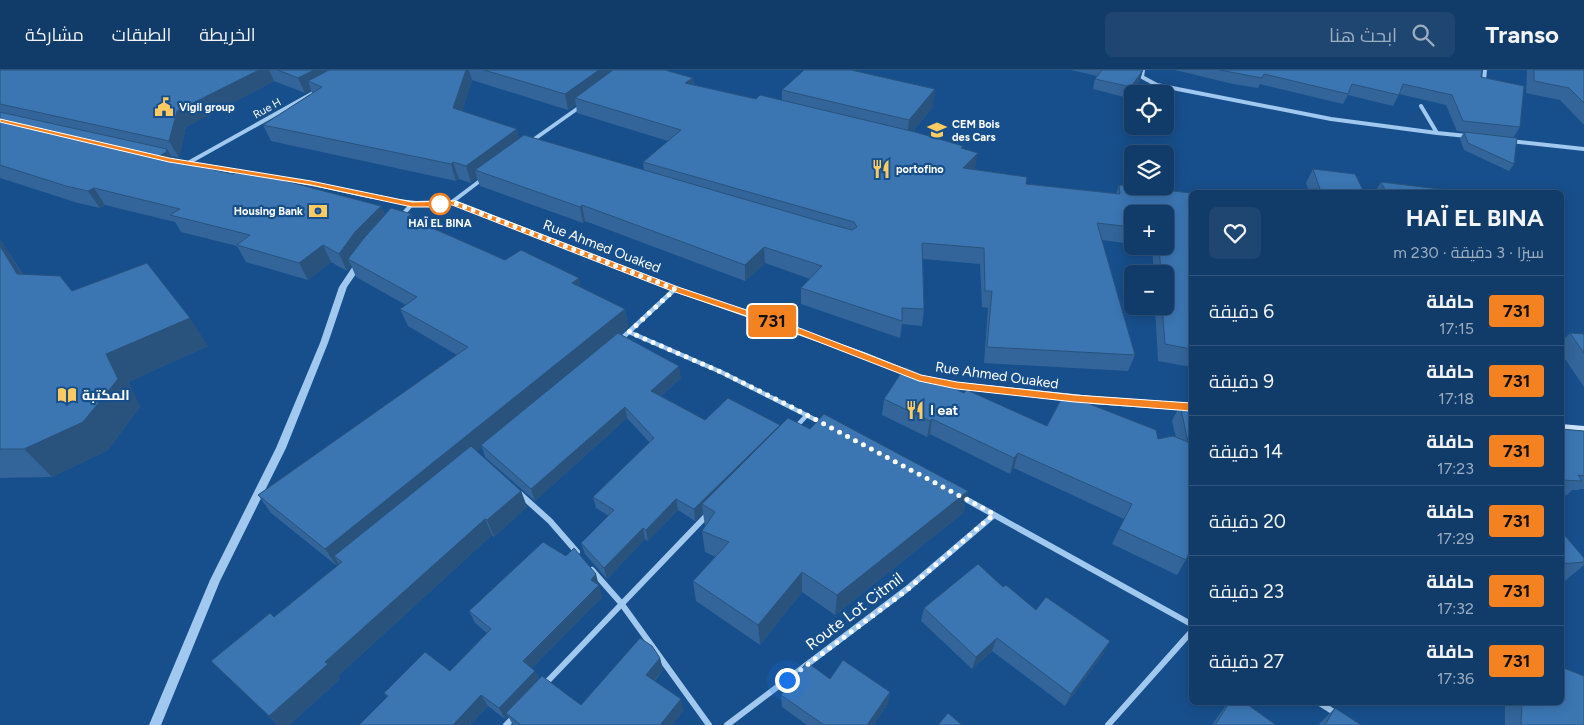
<!DOCTYPE html>
<html lang="ar">
<meta charset="utf-8">
<style>
body{margin:0;font-family:Figtree,Cairo,sans-serif;background:#1e4671;color:#f1f3f6;direction:rtl;height:100vh;display:flex;flex-direction:column;font-size:19px;white-space:nowrap}
*{box-sizing:border-box;margin:0}
p{font-size:16px;color:#9cadc0}
.icon{flex:none;width:28px;height:28px;fill:none;stroke:currentColor;stroke-width:2;stroke-linecap:round;stroke-linejoin:round}
.map{position:relative;flex:1;overflow:hidden;direction:ltr}
.side{position:absolute;left:1189px;top:120px;width:375px;height:515px;display:flex;flex-direction:column;background:#113b69;border-radius:8px;box-shadow:0 2px 12px #0003,0 0 0 1px #30557d;direction:rtl}
.side>*{flex:none}
.badge{padding:0 10px;border-radius:4px;font-size:18px;line-height:32px}
.controls{position:absolute;left:1124px;top:15px;display:grid;gap:10px}
.controls a{display:grid;place-items:center;width:50px;height:50px;border-radius:8px;background:#113b69;box-shadow:0 2px 12px #0003,0 0 0 1px #30557d;font-size:25px}
.you{position:absolute;width:25px;height:25px;margin:-12px;border:4px solid #fff;border-radius:50%;background:#1a73e8;box-shadow:0 0 0 8px #1a73e833}
.map>.badge{position:absolute;translate:-50% -50%;box-shadow:0 0 0 2px #fff}
.round{display:grid;place-items:center;flex:none;width:52px;height:52px;border-radius:8px;background:#1e4671}
.summary{display:flex;align-items:center;justify-content:space-between;height:85px;padding:0 20px}
h1{font-size:24px;font-weight:700;line-height:38px}
ul{padding:0;list-style:none}
li{display:flex;align-items:center;gap:15px;height:70px;padding:0 20px;border-top:1px solid #30557d}
li div{flex:1}
li b{display:block;font-size:19px}
li em{font-style:normal}
li .badge{min-width:55px;font-weight:700;text-align:center}
header{display:flex;align-items:center;gap:30px;box-sizing:border-box;height:70px;padding:0 25px;background:#113b69;border-bottom:1px solid #30557d}
header strong{font-size:24px}
nav{display:flex;gap:28px;margin-inline-start:auto;font-size:18px}
.search{width:350px;height:45px;background:#1e4671;display:flex;align-items:center;gap:12px;box-sizing:border-box;padding:0 18px;border-radius:8px;color:#9cadc0;font-size:19px}
.map>svg:first-child{display:block}
.lines{fill:none;stroke-linecap:round;stroke-linejoin:round}
.minor-far2{stroke:#a1c8ef;stroke-width:4}
.minor-far1{stroke:#a1c8ef;stroke-width:4.5}
.minor{stroke:#a1c8ef;stroke-width:6}
.tertiary{fill:#a1c8ef;fill-rule:evenodd}
.secondary{fill:#cfe4fa;fill-rule:evenodd}
.wall{fill:#33659a;fill-rule:evenodd}
.shaded-wall{fill:#29537d}
.building{fill:#3b76b3;stroke:#29537d}
.line{fill:#f58220;stroke:#fff}
.walk{stroke:#fff;stroke-width:5;stroke-dasharray:0 9}
.stop-dot{fill:#fff;stroke:#f58220;stroke-width:2.5}
.labels{text-anchor:middle;stroke-width:4.5;stroke-linejoin:round;paint-order:stroke}
.far-poi-label{font-size:11px;font-weight:bold;fill:#fff;stroke:#174f8c;text-anchor:start}
.far-street-label{font-size:11px;fill:#fff;stroke:#174f8c}
.far-stop-label{font-size:11px;font-weight:bold;fill:#fff;stroke:#174f8c}
.street-label{font-size:14px;fill:#fff;stroke:#174f8c}
.poi-label{font-size:14px;font-weight:bold;fill:#fff;stroke:#174f8c;text-anchor:start}
.near-street-label{font-size:16px;fill:#fff;stroke:#174f8c}
</style>
<header>
<strong>Transo</strong>
<div class="search"><svg class="icon" aria-label="search" viewBox="0 0 24 24"><circle cx="10" cy="10" r="6"/><path d="M15 15l6 6"/></svg>ابحث هنا</div>
<nav><a>الخريطة</a><a>الطبقات</a><a>مشاركة</a></nav>
</header>
<div class="map">
<svg width="1584" height="655" viewBox="0 0 1584 655">
<rect width="100%" height="100%" fill="#174f8c"/>
<g class="lines">
<path class="minor-far2" d="M1143,0L1142,7L1157,15L1331,49L1437,63
M1484,10L1485,0
M1421,36L1437,63L1467,66
M1510,71L1584,79
M188,93L315,22"/>
<path class="minor-far1" d="M629,262L721,302L822,353
M620,270L675,219
M794,359L807,345"/>
<path class="minor" d="M520,424L550,451L577,482
M962,427L1191,554
M592,500L621,533L709,655
M544,615L708,444
M1318,632L1337,644
M506,655L515,646
M727,655L907,519L994,445
M1108,655L1191,562"/>
<path class="tertiary" d="M585,31L588,33L587,34L528,76H524V74Z
M486,104L488,105V107L454,133H450V131Z
M412,132L415,134L414,135L399,152H395V150L410,133Z
M357,190H363L364,192L347,217L328,273L286,378L220,511L161,655H149L210,510L276,378L320,273L339,217Z"/>
<path class="secondary" d="M162,87L309,111L398,129L416,131L455,130L678,217L864,282L921,305L957,312L1092,326L1191,333V341L1092,334L957,318L919,311L858,286L672,221L451,134C403,139 358,125 312,116C269,108 226,103 183,95L162,91Z
M1561,354L1584,356V364L1561,362Z"/>
</g>
<path class="wall" d="M0,0H665L693,8L694,15L756,29L782,31V20L933,37L913,61L963,78L975,98L974,99L1026,114L1116,124L1119,115L1191,123V297L1158,291L1155,236H1165V204H1154L1152,177L1149,176H1165V144H1132V174L1102,170L1135,285L1128,301L984,293L988,238L982,237L980,194L923,189L924,239L922,256L902,254L900,268L801,234V218L810,209L765,193L745,211L585,151L583,153L480,116L477,108L471,113L459,109L456,111L271,71L263,55L312,23L311,20L305,23L274,11L186,57L179,88L172,86L174,91L381,136L385,145L415,150L505,190L581,217L625,239L628,257L620,264L681,308L661,326L705,350L780,355L810,359L968,421L963,443L835,545L802,522L760,575L696,531L693,511L716,487L705,482L702,461L705,456L703,443L695,451L678,440L648,471L645,469L607,509L585,484L581,473L609,446L596,438L593,427L650,373L627,348L535,431L485,387L482,377L476,382L521,421L527,437L494,467L492,465L338,606L340,609L289,655H278L211,591L274,547L337,496L271,443L258,425L457,285L408,256L400,239L406,235L356,207L351,195L347,201L331,192L308,210L246,192L237,176L181,162L175,152L105,135L100,138L78,133L0,108ZM472,10L568,40L576,35L577,43L668,71L643,92L644,100L520,68L462,41Z
M1071,0H1143L1140,10L1128,28L1093,19L1095,9L1097,6Z
M1175,0H1482L1481,7L1520,57L1513,68L1457,61L1446,35L1399,24L1393,36L1348,25L1343,34L1260,14L1258,18L1233,14Z
M1527,0H1584V55L1560,30L1526,23Z
M1464,62L1514,94L1509,101L1464,80L1460,69Z
M1313,99L1364,122H1309L1306,113Z
M1381,112L1449,122H1375Z
M0,170L5,177L23,204L72,221L208,276L128,312L140,337L108,380L52,407L0,408Z
M1570,263L1584,264V317L1561,283V272Z
M964,323L1047,356L1158,369L1176,367L1172,351L1180,335L1191,336L1186,490L1177,505L1112,474L1124,449L1014,398L1010,404L930,364L927,367L882,345L884,329Z
M1561,359L1584,361V419H1580L1579,420H1572L1567,425L1561,424Z
M1561,461L1584,488V495L1565,511H1561Z
M600,516L599,517L602,527L532,598L535,601L539,609L581,635L660,588L663,600L655,611L683,641L672,655H513L508,646L505,649L488,636L470,655H359L387,627L384,623L450,601L487,563L475,553L469,541Z
M1003,517L1036,540L1103,584L1065,636L992,581L972,599L921,551L924,538Z
M781,625L888,634L873,655H807L782,637Z
M1229,632H1244L1276,655H1212L1221,642Z
M1505,632H1561L1584,655H1505Z
M1335,638L1361,655H1318Z"/>
<path class="shaded-wall" d="M259,0H269L274,11L186,57L179,88L169,71L177,41Z
M314,0H349L308,11L311,20L305,23L298,8Z
M466,0H469L472,10L458,54L453,38Z
M599,0H622L575,28L576,35L568,40L565,24Z
M1143,0L1140,10L1128,28L1131,17Z
M693,8L694,23L685,13Z
M935,19L933,37L907,68L909,50Z
M517,59L521,75L475,100L477,108L471,113L466,96Z
M167,79L177,95L158,87Z
M978,83L975,98L961,114L963,98Z
M453,92L459,109L456,111L451,94Z
M94,118L105,135L100,138L88,121Z
M582,135L585,151L583,153L580,137Z
M381,136L388,153L348,189L351,195L347,201L339,184L355,162Z
M412,144L419,161L407,147Z
M0,170L5,177L40,232L17,204L0,176Z
M323,175L331,192L308,210L299,193Z
M764,177L765,193L745,211V195Z
M579,208L583,226L572,213Z
M625,239L628,257L482,377L481,375L482,377L341,492L334,486L339,494L337,496L325,479Z
M190,248L208,276L128,312L140,337L108,380L52,407L24,379L106,284Z
M679,296L681,308L653,333L651,321Z
M625,337L627,348L535,431L531,419Z
M932,349L930,364L927,367L930,351Z
M780,355L708,438L702,434L703,443L695,451L694,439Z
M1018,383L1014,398L1010,404L1014,388Z
M521,421L527,437L494,467L487,450Z
M968,421L963,443L835,545L837,525Z
M676,429L678,440L648,471L646,460Z
M485,449L492,465L338,606L340,609L289,655H278L269,646L325,592Z
M643,458L645,469L607,509L604,498Z
M802,502V522L760,575L758,555Z
M596,504L602,527L528,602L523,591Z
M997,568L992,581L972,599L976,587Z
M1110,571L1103,584L1065,636L1071,624Z
M660,588L663,600L649,617L646,605Z
M535,601L540,612L506,643L508,646L505,649L499,638Z
M890,622L888,634L873,655H867Z
M481,625L488,636L470,655H453Z
M681,629L683,641L672,655H660Z"/>
<path class="building" d="M0,0H259L177,41L169,71L0,34Z
M278,0H314L298,8Z
M329,0H466L453,38L517,59L466,96L453,92L451,94L263,55L322,17L308,11Z
M484,0H599L565,24Z
M613,0H665L693,8L685,13L756,29L760,25L915,62L963,76L961,78L978,83L963,98L1027,107L1026,114L1120,124L1119,115L1191,123V279L1165,274L1162,236H1165V204H1161L1159,176H1165V144H1132V157L1097,153L1135,285L987,277L992,221H985L984,178L922,173L924,239L902,238V251L801,218L822,196L764,177L745,195L582,135L580,137L475,100L524,65L826,153L852,160L857,157L854,152L643,92L681,60L575,28Z
M804,0H851L935,19L909,50L782,20Z
M1102,0H1143L1131,17L1095,9Z
M1220,0H1482L1481,7L1524,16L1520,57L1463,51L1452,25L1403,14L1399,25L1352,14L1348,24L1264,4L1262,8Z
M1534,0H1584V33L1569,18L1534,11Z
M0,42L167,79L166,82L158,87L233,104L240,99L381,136L355,162L339,184L323,175L299,193L237,175L250,165L170,145L180,139L94,118L88,121L66,116L0,95Z
M1464,62L1517,68L1514,94L1468,73Z
M1313,99L1355,104L1364,122H1321Z
M1381,112L1448,120L1449,122H1386Z
M391,138L412,144L407,147L505,190L521,180L579,208L572,213L625,239L325,479L258,425L468,277L400,239L417,227L348,189L364,168Z
M0,176L17,204L60,206L72,221L147,193L190,248L106,284L118,309L83,352L24,379H0Z
M618,263L679,296L651,321L705,350L728,328L780,355L694,439L676,429L646,460L643,458L604,498L581,473L614,440L593,427L654,368L625,337L531,419L481,375Z
M1570,263L1584,264V283Z
M905,297L964,323L967,320L1047,356L1064,324L1156,360L1158,369L1173,366L1188,372L1180,335L1191,336V478L1186,490L1119,459L1132,434L1018,383L1014,388L932,349L930,351L884,329Z
M824,344L968,421L837,525L802,502L758,555L693,511L729,472L702,461L715,442L702,434L788,348L810,359Z
M1561,359L1584,361V406L1578,405L1582,411L1561,410Z
M471,376L521,421L487,450L485,449L325,592L328,594L269,646L211,591L270,543L274,547L342,492L334,486Z
M1561,461L1584,488V492L1561,494Z
M543,472L566,486L574,478L596,504L591,510L599,515L523,591L535,601L499,638L481,625L453,655H359L388,626L384,623L425,582L450,601L491,559L469,541Z
M978,494L1003,517L1006,515L1036,540L1046,527L1110,571L1071,624L997,568L976,587L924,538Z
M640,568L652,576L660,588L646,605L681,629L660,655H521L506,643L542,606L581,635Z
M843,590L890,622L867,655H824L781,625L807,592L830,609Z
M1561,597L1584,606V655H1521L1522,632H1561Z
M1230,632H1244L1276,655H1215Z
M1335,638L1361,655H1325Z
M948,643L962,655H938Z"/>
<path class="line" d="M0,49L169,88L311,111L412,132L455,131L678,217L794,256L921,305L957,312L1075,325L1191,333L1196,337L1191,341L1075,332L957,319L919,311L788,260L672,221L452,135L435,137H412L311,115L169,92L0,52Z"/>
<g class="lines">
<path class="walk" d="M440,134L435,135L452,132L675,219L629,262L721,302L790,336L994,444L907,520L787,610"/>
</g>
<defs>
<g id="civic-bare" transform="scale(1.5)"><path d="M-.6-6.5H3V-4.5H.6V-3L4-1V1h2V6H-6V1h2V-1L-.6-3ZM-1.2 2.5V6h2.4V2.5Z" fill="#ffca5f" stroke="#174f8c" stroke-width="2.5" paint-order="stroke"/></g>
<g id="school-bare" transform="scale(1.5)"><path d="M0-5L7-2L0 1L-7-2ZM-4 1L0 2.5L4 1V4Q0 6-4 4Z" fill="#ffca5f" stroke="#174f8c" stroke-width="2.5" paint-order="stroke"/></g>
<g id="restaurant-bare" transform="scale(1.5)"><path d="M-5-6h1v4h1v-4h1v4h1v-4h1v5L-1.5 .5V6h-2V.5L-5-1ZM5-6V6H3V1.5H1.5Q1.5-4 5-6Z" fill="#ffca5f" stroke="#174f8c" stroke-width="2.5" paint-order="stroke"/></g>
<g id="bank-bare" transform="scale(1.5)"><path d="M-6-4H6V4H-6ZM0-2.3a2.3 2.3 0 1 0 0 4.6a2.3 2.3 0 1 0 0-4.6Z" fill="#ffca5f" stroke="#174f8c" stroke-width="2.5" paint-order="stroke"/></g>
<g id="library-bare" transform="scale(1.5)"><path d="M-6-4Q-3-5.5-.7-3.5V5Q-3 3-6 4ZM6-4Q3-5.5 .7-3.5V5Q3 3 6 4Z" fill="#ffca5f" stroke="#174f8c" stroke-width="2.5" paint-order="stroke"/></g>
</defs>
<g fill-rule="evenodd">
<use href="#civic-bare" x="164" y="37"/>
<use href="#school-bare" x="937" y="60"/>
<use href="#restaurant-bare" x="881" y="99"/>
<use href="#bank-bare" x="318" y="141"/>
<use href="#library-bare" x="67" y="325"/>
<use href="#restaurant-bare" x="915" y="340"/>
</g>
<circle class="stop-dot" cx="440" cy="134" r="10"/>
<g class="labels">
<g class="far-poi-label">
<text x="179" y="41">Vigil group</text>
<text x="952" y="58">CEM Bois<tspan x="952" dy="13">des Cars</tspan></text>
<text x="896" y="103">portofino</text>
<text x="303" y="145" text-anchor="end">Housing Bank</text>
</g>
<g class="far-street-label">
<text transform="translate(267 38) rotate(-29)" y="4">Rue H</text>
</g>
<g class="far-stop-label">
<text x="440" y="157">HAÏ EL BINA</text>
</g>
<g class="street-label">
<text transform="translate(602 176) rotate(21)" y="5">Rue Ahmed Ouaked</text>
<text transform="translate(997 305) rotate(8)" y="5">Rue Ahmed Ouaked</text>
</g>
<g class="poi-label">
<text x="82" y="330">المكتبة</text>
<text x="930" y="345">I eat</text>
</g>
<g class="near-street-label">
<text transform="translate(854 541) rotate(-37)" y="6">Route Lot Citmil</text>
</g>
</g>
</svg>
<div class="controls">
<a><svg class="icon" aria-label="locate" viewBox="0 0 24 24"><circle cx="12" cy="12" r="6"/><path d="M12 2v4M12 18v4M2 12h4M18 12h4"/></svg></a>
<a><svg class="icon" aria-label="layers" viewBox="0 0 24 24"><path d="M12 4l9 5-9 5-9-5zM3 14l9 5 9-5"/></svg></a>
<a>+</a>
<a>−</a>
</div>
<div class="you" style="left:787px;top:610px"></div>
<b class="badge" style="left:772px;top:251px;background:#f58220;color:#111">731</b>
<section class="side">
<div class="summary"><div><h1>HAÏ EL BINA</h1><p>سيرًا · 3 دقيقة · 230 m</p></div><a class="round"><svg class="icon" aria-label="heart" viewBox="0 0 24 24"><path d="M12 20l-8-8c-3-5 5-10 8-4 3-6 11-1 8 4z"/></svg></a></div>
<ul>
<li><span class="badge" style="background:#f58220;color:#111">731</span><div><b>حافلة</b><p>17:15</p></div><em>6 دقيقة</em></li>
<li><span class="badge" style="background:#f58220;color:#111">731</span><div><b>حافلة</b><p>17:18</p></div><em>9 دقيقة</em></li>
<li><span class="badge" style="background:#f58220;color:#111">731</span><div><b>حافلة</b><p>17:23</p></div><em>14 دقيقة</em></li>
<li><span class="badge" style="background:#f58220;color:#111">731</span><div><b>حافلة</b><p>17:29</p></div><em>20 دقيقة</em></li>
<li><span class="badge" style="background:#f58220;color:#111">731</span><div><b>حافلة</b><p>17:32</p></div><em>23 دقيقة</em></li>
<li><span class="badge" style="background:#f58220;color:#111">731</span><div><b>حافلة</b><p>17:36</p></div><em>27 دقيقة</em></li>
</ul>
</section>
</div>
